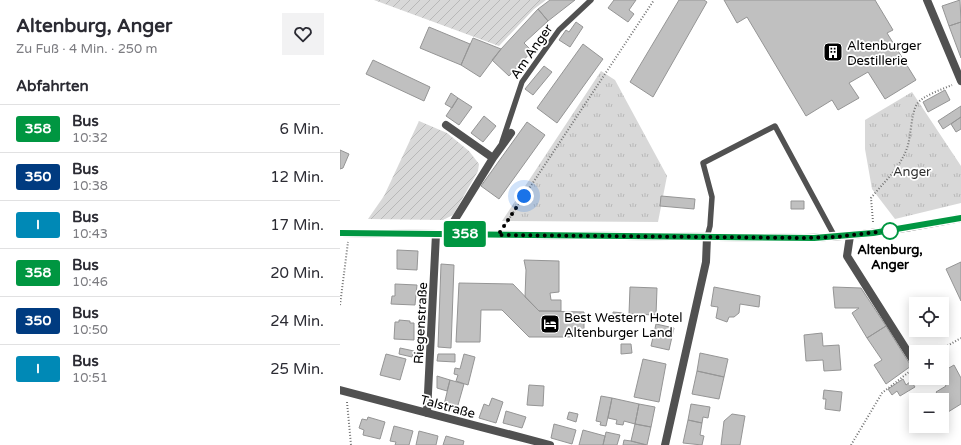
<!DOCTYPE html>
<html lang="de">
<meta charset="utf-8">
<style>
body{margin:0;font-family:"Varela Round",sans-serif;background:#f2f2f3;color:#2b2b33;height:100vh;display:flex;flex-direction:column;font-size:15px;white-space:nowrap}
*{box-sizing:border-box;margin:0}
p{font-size:13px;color:#7c7c81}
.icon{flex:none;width:22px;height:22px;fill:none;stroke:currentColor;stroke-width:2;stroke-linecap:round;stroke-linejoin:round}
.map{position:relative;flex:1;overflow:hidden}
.panel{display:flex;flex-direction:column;background:#fff;width:340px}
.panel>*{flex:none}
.badge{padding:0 8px;border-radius:3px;font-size:14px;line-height:26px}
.tools{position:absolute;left:569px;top:297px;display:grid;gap:8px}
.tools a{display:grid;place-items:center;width:40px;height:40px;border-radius:0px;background:#fff;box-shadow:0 2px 10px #0003;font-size:20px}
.you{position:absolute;width:20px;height:20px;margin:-10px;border:3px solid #fff;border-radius:50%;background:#1a73e8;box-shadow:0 0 0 6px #1a73e833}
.map>.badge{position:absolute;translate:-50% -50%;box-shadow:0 0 0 2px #fff}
h2{padding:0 16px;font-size:15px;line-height:36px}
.round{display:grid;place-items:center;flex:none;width:42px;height:42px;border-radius:0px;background:#f2f2f3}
.summary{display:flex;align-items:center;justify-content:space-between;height:68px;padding:0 16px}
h1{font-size:19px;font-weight:700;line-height:30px}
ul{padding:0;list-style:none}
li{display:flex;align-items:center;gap:12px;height:48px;padding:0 16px;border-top:1px solid #e1e1e2}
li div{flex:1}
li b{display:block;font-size:15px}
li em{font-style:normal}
li .badge{min-width:44px;font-weight:700;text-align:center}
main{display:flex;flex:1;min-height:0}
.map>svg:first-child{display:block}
.grass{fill:url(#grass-tufts)}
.garden{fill:url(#garden-furrows)}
.building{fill:#c0c0c0;stroke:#959595}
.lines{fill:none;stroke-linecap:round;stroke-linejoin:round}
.path{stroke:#737373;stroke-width:2;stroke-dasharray:1 2;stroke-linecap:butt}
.lane{stroke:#515151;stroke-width:5.5}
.street{stroke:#515151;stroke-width:8}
.secondary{stroke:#1e1e1e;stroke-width:8}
.line-casing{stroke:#fff;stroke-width:9}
.line{stroke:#009641;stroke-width:6}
.walk{stroke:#000;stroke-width:4;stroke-dasharray:0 7.2}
.stop-dot{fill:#fff;stroke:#009641;stroke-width:2}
.labels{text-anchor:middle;stroke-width:3.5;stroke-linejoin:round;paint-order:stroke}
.poi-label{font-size:13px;fill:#000;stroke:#fff;text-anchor:start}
.street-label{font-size:13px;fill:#000;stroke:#fff}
.park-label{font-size:13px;fill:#2f2f2f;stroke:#fff}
.stop-label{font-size:13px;font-weight:bold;fill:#000;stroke:#fff}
</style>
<main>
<section class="panel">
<div class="summary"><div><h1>Altenburg, Anger</h1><p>Zu Fuß · 4 Min. · 250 m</p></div><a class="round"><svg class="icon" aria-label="heart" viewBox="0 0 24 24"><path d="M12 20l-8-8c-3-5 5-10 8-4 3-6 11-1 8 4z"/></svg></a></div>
<h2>Abfahrten</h2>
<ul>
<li><span class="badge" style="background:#009641;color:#fff">358</span><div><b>Bus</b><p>10:32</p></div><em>6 Min.</em></li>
<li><span class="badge" style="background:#003b80;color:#fff">350</span><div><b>Bus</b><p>10:38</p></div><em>12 Min.</em></li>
<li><span class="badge" style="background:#0089b6;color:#fff">I</span><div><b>Bus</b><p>10:43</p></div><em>17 Min.</em></li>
<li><span class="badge" style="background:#009641;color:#fff">358</span><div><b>Bus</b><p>10:46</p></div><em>20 Min.</em></li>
<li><span class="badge" style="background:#003b80;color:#fff">350</span><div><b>Bus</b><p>10:50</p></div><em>24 Min.</em></li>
<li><span class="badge" style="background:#0089b6;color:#fff">I</span><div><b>Bus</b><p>10:51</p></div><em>25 Min.</em></li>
</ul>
</section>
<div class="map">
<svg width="621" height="445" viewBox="0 0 621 445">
<defs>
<pattern id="grass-tufts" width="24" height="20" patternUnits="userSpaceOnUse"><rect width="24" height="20" fill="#d8d8d8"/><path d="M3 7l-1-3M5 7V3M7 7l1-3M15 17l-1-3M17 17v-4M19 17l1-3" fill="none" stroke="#b8b8b8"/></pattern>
<pattern id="garden-furrows" width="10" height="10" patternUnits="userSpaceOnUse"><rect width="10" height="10" fill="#d8d8d8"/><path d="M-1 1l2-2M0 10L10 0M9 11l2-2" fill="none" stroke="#b8b8b8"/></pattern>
</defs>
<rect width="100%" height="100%" fill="#fff"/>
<path class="grass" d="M261,71L275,80L327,176L318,222L162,221Z
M572,92L621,166V203L555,219L532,189L525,149V120Z"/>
<path class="garden" d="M34,0H206L194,9L159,46Z
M79,121L107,133L129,151L139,164L138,171L113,215L103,220L28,219L44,196Z"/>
<path class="building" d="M210,0H235L208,21L198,9Z
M274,0H296L289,10L294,14L288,22L268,8Z
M339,0H364L367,2L313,97L290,82Z
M384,0H535L553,30L547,33L576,80L545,99L528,72L509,83L519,98L498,110L492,100L466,116L407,17L397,23Z
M620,0L621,22L609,26L602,6Z
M198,9L208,21L184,43L192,51L169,76L152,60L161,49Z
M236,22L243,27L230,47L219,40L226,30L229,32Z
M621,22V58L609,26Z
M89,27L130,44L121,65L80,48Z
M133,38L161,49L140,77L121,65Z
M243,44L263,59L217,123L197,108Z
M33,60L90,87L84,101L26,74Z
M204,66L212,72L193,95L185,89Z
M605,90L610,100L588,112L583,102Z
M111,93L118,98L112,108L105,104Z
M118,98L132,107L119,125L106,116Z
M621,106V117L603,129L598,121Z
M144,116L156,126L143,142L131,133Z
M621,117V129L616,132L611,124Z
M187,122L205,135L159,199L141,186Z
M0,150L9,154L3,168L0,169Z
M321,196L355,199L354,209L320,206Z
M451,201H464V209H451Z
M57,250L78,251L77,270L57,269Z
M184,260L219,261V292L210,293L211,300H221V311H199L185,297L186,270Z
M621,262V301L606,269Z
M101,264L114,265L111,348L98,347Z
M119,283L173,284L199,311L244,312V337H189L162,310H141L140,342H116Z
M55,284L77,285L75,305L51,304L52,296H55Z
M290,287L317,288L316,315L289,314Z
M374,287L420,296L419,307L400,304L399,313L394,317H389L387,322L376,318L378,307L371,306Z
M493,287L521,288L546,326L527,338L512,313L519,308H495Z
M273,312L284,313V321H273Z
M59,320L70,321V323H74V340L54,339L55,322H59Z
M316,324L334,328L329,350L311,346Z
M546,326L571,366L546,384L534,365L542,360L527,338Z
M482,333L483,346L499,345L501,370L484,371L483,360L466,361L464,335Z
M281,344H291L292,353L281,354Z
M60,348L74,351L72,357L59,354Z
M360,353L388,359L384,377L357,371Z
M46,354L66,359L60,380L40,375Z
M98,354H115V362L97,361Z
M124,354L135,357L128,385L116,381L118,375L114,374L115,368L120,369Z
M303,359L326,364L319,402L294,397Z
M614,365L621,378V404L608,412L602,400L596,392L606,386L601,378L602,372Z
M357,371L384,377L379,399L352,394Z
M97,376L110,380L107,391L97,388Z
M563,379L566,385L571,381L575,387L560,396L557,391L552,395L548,389Z
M110,380L124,384L116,412L103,409Z
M189,385L204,386L203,406L187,405Z
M484,390L502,392L500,411L485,409L486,399H483Z
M261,396L272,398L266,426L260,425L261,422L256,421Z
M152,398L163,402L156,423L139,418L144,404L149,406Z
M272,398L299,404L295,424L284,421L283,425L276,424L277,420L268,418Z
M299,404L315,407L311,427L295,424Z
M351,404L370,407L368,418L363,417L362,423L348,420Z
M166,411L186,417L182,428L163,423Z
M229,412L238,414L236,422L227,419Z
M392,414L405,416L400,445H381L384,421Z
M28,417L45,422L40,439L23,435L24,430L19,428L22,419L27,420Z
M348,420L362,423L360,435L364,436L362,445L343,443Z
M214,424L236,430L232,444L211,438Z
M295,424L311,427L307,445L291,441Z
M54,426L73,431L69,445H55L56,442L50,441Z
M243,430L265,436L263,445H239Z
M79,431L98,436L96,445H76Z
M266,432L280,435L277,445H263Z
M106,436L124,441L123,445H103Z
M284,440L291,441L306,445H283Z"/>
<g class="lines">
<path class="path" d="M533,222L531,198C544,182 560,168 567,148C571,138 571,113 577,104C582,96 603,89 612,85
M165,225L314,0
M0,305L8,242
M597,352L621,338
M7,402L11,445
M511,445L542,393L569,372"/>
<path class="lane" d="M162,142L182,82L219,30L251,0
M367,237L370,226L372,197L363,163L435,126L495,237"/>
<path class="street" d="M587,0L621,81
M106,125L153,158
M110,234L114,221L153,158L171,133
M510,236L507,256L576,365
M0,390L210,445
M87,413L96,234
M325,445L366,262L367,237"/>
<path class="secondary" d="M0,233L464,238C517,237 569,228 621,218"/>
</g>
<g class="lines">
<g class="line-casing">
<path id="line" d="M0,233L474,238L533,233L621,218"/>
</g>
<use href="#line" class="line"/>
<path class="walk" d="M184,196L158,235L464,238L495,237L554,230L550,231"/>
</g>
<defs>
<g id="building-square" transform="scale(1)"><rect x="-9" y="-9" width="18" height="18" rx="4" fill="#000" stroke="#fff"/><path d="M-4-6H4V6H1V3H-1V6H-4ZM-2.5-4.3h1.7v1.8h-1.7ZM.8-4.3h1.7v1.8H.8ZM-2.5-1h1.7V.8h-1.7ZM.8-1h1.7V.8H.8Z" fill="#fff"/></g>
<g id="hotel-square" transform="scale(1)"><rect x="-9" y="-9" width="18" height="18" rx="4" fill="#000" stroke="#fff"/><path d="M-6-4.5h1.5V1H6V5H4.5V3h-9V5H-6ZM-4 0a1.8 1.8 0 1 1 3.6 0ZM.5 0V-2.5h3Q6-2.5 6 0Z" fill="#fff"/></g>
</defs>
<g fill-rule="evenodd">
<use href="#building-square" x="493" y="52"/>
<use href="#hotel-square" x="210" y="324"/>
</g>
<circle class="stop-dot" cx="550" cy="231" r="8"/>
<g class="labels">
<g class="poi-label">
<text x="507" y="50">Altenburger<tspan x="507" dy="15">Destillerie</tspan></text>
<text x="224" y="322">Best Western Hotel<tspan x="224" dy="15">Altenburger Land</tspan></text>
</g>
<g class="street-label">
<text transform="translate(191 51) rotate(-55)" y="5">Am Anger</text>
<text transform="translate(80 323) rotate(-87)" y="5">Riegenstraße</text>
<text transform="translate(108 406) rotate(15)" y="5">Talstraße</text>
</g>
<g class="park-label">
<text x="572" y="176">Anger</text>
</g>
<g class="stop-label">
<text x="550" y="254">Altenburg,<tspan x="550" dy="15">Anger</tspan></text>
</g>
</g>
</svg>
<div class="tools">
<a><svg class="icon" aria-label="locate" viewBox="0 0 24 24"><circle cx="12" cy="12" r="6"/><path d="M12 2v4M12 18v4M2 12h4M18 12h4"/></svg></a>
<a>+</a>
<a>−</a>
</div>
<div class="you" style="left:184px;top:196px"></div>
<b class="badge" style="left:125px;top:234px;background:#009641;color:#fff">358</b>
</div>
</main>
